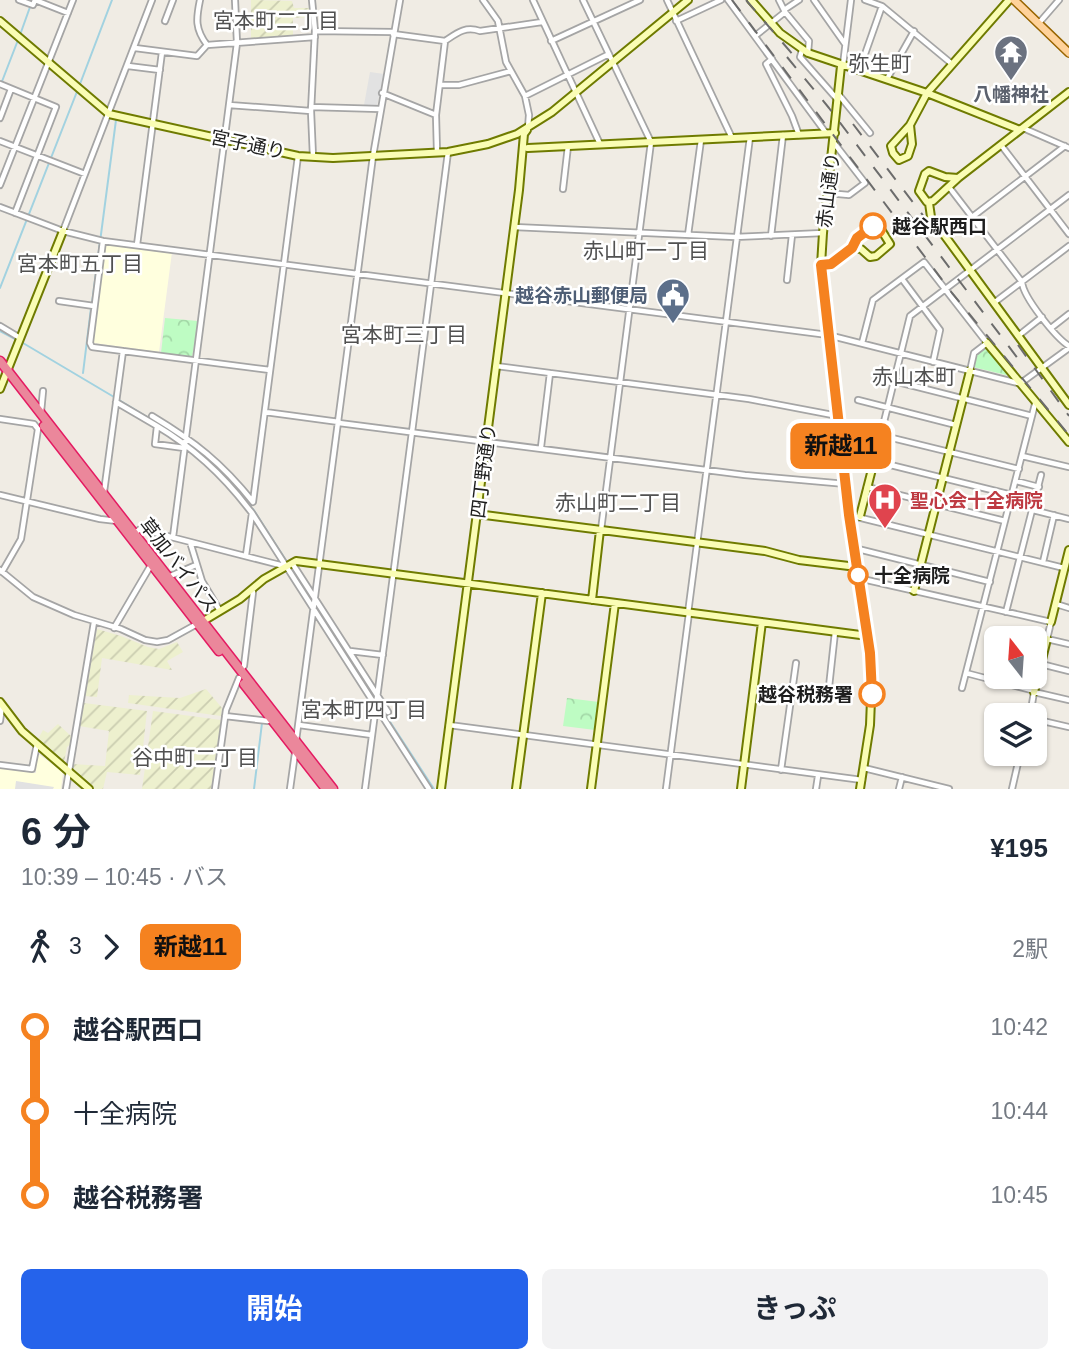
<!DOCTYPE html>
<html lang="ja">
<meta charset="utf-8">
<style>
body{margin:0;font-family:Helvetica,"Noto Sans JP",sans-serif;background:#f2f2f3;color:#1f2937;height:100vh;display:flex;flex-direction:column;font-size:26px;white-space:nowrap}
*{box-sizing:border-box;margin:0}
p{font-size:23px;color:#747a83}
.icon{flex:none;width:38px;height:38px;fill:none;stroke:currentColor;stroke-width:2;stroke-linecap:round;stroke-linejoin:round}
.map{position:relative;height:789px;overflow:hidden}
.sheet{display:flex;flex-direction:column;background:#fff;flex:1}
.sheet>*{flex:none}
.badge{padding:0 14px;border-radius:10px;font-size:24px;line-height:46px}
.needle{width:46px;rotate:343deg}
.buttons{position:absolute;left:984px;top:626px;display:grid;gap:14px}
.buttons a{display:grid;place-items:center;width:63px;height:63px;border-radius:10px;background:#fff;box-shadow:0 2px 5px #0004;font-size:35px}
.map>.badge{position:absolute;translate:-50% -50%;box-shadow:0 0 0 4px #fff}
.legs{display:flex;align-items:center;gap:10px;height:77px;padding:0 21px;font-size:23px}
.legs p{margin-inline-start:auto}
.headline{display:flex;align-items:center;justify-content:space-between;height:119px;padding:0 21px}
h1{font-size:38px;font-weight:700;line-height:52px}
.button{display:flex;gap:14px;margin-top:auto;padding:14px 21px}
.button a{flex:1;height:80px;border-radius:10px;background:#2563eb;color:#fff;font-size:28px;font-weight:700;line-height:80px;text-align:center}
.button a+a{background:#f2f2f3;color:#1f2937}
ul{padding:0 21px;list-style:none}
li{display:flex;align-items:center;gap:24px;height:84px;font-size:26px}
li i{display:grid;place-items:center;width:10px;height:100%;margin:0 9px;background:currentColor}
li i::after{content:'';width:18px;height:18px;margin:-9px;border:5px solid;border-radius:50%;background:#fff}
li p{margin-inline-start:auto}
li:first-child i{background:linear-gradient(#0000 50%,currentColor 0)}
li:last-child i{background:linear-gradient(currentColor 50%,#0000 0)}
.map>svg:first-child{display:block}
.education{fill:#ffffde}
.farmland{fill:url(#farmland-furrows)}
.park{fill:url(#park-crowns)}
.parking{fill:#e2e2e2}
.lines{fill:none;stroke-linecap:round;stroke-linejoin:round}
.stream{stroke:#a2d2e0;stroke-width:2}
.street-casing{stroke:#a5a5a5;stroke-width:8}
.secondary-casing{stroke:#6f7b00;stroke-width:10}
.primary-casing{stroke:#996500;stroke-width:10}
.highway-casing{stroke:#e41b62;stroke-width:11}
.street{stroke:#fff;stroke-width:4.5}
.secondary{stroke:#fafdb5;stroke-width:6}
.primary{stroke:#ffd29a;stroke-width:7}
.highway{stroke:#eb879b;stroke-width:8}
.rail{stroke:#6c6c6c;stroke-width:2;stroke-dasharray:14 14;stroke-linecap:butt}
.line-1-casing{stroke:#fff;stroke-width:16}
.line-1{stroke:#f58220;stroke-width:10}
.stop-1-dot{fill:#fff;stroke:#f58220;stroke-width:3.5}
.labels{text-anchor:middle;stroke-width:5;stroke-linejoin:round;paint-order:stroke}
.worship-label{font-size:19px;font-weight:bold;fill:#5b616d;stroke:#fff}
.street-label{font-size:19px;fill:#1e1e1e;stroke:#fff}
.stop-label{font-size:19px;font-weight:bold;fill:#1e1e1e;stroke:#fff;text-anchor:start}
.service-label{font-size:19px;font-weight:bold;fill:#4e5e75;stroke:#fff;text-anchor:end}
.health-label{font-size:19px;font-weight:bold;fill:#be3a42;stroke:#fff;text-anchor:start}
.neighbourhood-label{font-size:21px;fill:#515151;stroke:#fff}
</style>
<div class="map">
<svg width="1069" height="789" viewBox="0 0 1069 789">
<defs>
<pattern id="farmland-furrows" width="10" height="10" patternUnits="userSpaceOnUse" patternTransform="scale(1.75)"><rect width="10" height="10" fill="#edf0ce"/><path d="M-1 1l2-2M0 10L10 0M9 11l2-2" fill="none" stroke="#cbcdb0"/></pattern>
<pattern id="park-crowns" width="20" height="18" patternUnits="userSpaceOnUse" patternTransform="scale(1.75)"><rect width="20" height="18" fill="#befcc3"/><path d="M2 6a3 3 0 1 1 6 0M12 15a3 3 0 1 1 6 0" fill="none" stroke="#a3d8a7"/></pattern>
</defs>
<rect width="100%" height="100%" fill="#f0ece4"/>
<path class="education" d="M104,244L172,252L159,352L94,343L92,341Z
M37,753L63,772L61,789H0V768L36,773Z"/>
<path class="farmland" d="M251,0L292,1L294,8H309L312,17L293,18V35L251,40Z
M97,629L121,636L148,647L159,649L177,642L183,652L167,661L172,670L102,658L97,697L85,696Z
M206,689L222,708L221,716L128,703L129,695L180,698Z
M84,703L147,711L140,775L107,772L103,789H95L71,768L72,764L105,766L109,731L79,726Z
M153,711L221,720L211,789H142Z
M58,724L72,737L71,744L67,747L64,762L38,739L43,730L48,733Z"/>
<path class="park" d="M165,318L198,321L192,357L161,353Z
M986,347H988L1010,376L973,367L976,355Z
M567,698L599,702L595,730L563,726Z"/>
<path class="parking" d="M370,72L384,74L377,106L364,105Z
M16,781L54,787L53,789H15Z"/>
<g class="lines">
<path class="stream" d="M20,35L30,7
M1,84L18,40
M80,84L112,0
M0,288L78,89
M92,303L116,120
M0,331L17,340
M23,343L114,397
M83,373L91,308
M119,400L177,435
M208,458L220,468
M226,475L251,506
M253,509L287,562
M291,568L311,599
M318,610L374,698
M379,705L434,789
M254,789L262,723"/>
<g class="street-casing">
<path id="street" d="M19,0L33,5L35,0L68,13
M200,0C196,19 195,29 207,45
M312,0L315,31L311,111L313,157
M483,0L498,21L506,62L525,96L529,115L528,128
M533,0L600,144
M583,0L651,142L601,530
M667,0L732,138
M728,0L826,133
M779,0L785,12L809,41L808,53
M814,0L845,44
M865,0L882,6L952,64
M784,10L799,0
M165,21L173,0
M676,21L721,0
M1039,23L1059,0
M315,31L393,32
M393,34L445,41
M755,36L785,12
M551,41L640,0
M135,48L197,56L207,45L315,37
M802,50L800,57L837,99
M772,59L766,64L792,116L799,135
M843,65L851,0
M128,66L160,70
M859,71L882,6
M887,79L914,31
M0,84L56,107L15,213
M440,85H459L511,71
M382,93L436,115L445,41C457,33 465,26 480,31L542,22
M839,95L870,133
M525,96L609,54
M229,105L311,111
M311,107L380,109
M436,115L437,152
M0,118L11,89
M1023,128L1069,148
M0,141L85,174
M1001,145L1069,234
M0,185L73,0
M949,187L1022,282C1023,297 1056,338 1069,346
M563,189L568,146
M827,193L849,195L865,183L834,143
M0,207L63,231L103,241L828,335L1018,383L1020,381
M514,227L735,237L823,233
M63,231L152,0
M688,235L701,140
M771,236L783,135
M946,237L1065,146
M103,241L90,343L92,347L270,370
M137,245L162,52
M902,279L940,330L933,362
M787,280L792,235
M59,301L94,306
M995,302L1069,246
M0,326L20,338
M1051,328L1069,314
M1018,336L1042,317
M862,343L873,300L924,262L987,343L974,353L970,371
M496,366L749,399L838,416
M894,381L1032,416
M1021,383L1069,348
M858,400L956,425
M116,402L157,426L155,444L184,448
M41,412L43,391
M265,412L339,422
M152,416C195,442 221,462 253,502L298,156
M0,419L34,424L38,429
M339,423L745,475L846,484
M839,425L1019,469
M157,426C194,448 222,474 248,508L252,513L246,555
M412,432L448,152
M881,434L910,316L1069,195
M541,447L550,373
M842,453L1012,495
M1022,456L1069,467
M1016,481L1039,487
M867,487L1005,521
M104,492L123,351
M0,495L100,519L117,521
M1033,510L1069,519
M252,513L429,789
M849,515L1064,568
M135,533L140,529L284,566
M173,537L237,43L235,0
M190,542L202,581L220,611
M854,548L990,582
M1043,562L1054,515
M292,563L388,712
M0,570L33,597L74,615L121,629L145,640L157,642L168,640L197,624
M2,572L21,539L38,429
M168,577L196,565
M858,578L1051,622L1047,639L1069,644
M1056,604L1069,608
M1006,612L1041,475
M688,613L750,137
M114,628L151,565
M350,651L383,655
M1041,664L1069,671
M240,670L244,666L253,592L251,590
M966,673L1035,691
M962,688L1035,404L1037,403
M792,692L828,696L835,632
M225,716L268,721L270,719
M1030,716L1034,692L1069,700
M1034,719L1069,727
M0,721L2,706
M299,725L372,735
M449,725L862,780
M296,741L373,156L400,0
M0,765L32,769L37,744
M864,768L949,789
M781,770L796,663
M66,789L94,622
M215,789L226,710L239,678
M290,789L295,753
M365,789L412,432
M666,789L689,613
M816,789L818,776
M899,789L902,777
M1012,789L1020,754"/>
</g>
<g class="secondary-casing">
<path id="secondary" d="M751,0L780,33L808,53L927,93L1020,130
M0,21L109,114L298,156L333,158L448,152L488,144L517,134L552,112L688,0
M841,66L823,233L821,265L849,515L872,674L870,725L860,789
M910,125L912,144L908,156L899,160L893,153L891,146L910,125L927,93L1009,0
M528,148L835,133
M958,178L945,177L929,171L925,174L919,191L927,202L933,201L958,178L1069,92
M929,203L931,217L1069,405
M821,265L830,264L852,248L857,238L873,226L880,228L890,244L876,256L870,257L861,249L852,248
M987,343L1069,442
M0,389L63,231
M477,514L765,551L799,560L857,567
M860,516L881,434
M914,591L970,371
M592,600L600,530
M1051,622L1069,550
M200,623L240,599L264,579L296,561L868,636
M1034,692L1047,639
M0,702L22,731L89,789
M441,789L519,190L524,134L527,130
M516,789L542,593
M591,789L615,603
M741,789L762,622"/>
</g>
<g class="primary-casing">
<path id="primary" d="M1014,0L1069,53"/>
</g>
<g class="highway-casing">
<path id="highway" d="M0,361L333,789
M44,426L219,651
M244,684L326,789"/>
</g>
<use href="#street" class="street"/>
<use href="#secondary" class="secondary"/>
<use href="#primary" class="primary"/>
<use href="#highway" class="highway"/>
<path class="rail" d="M732,0L952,293L1069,435
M746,0L800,63
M787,57L829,108L1019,360
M853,124L925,218
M1018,345L1069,416"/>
</g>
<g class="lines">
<g class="line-1-casing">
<path id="line-1" d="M872,694L870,653L849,515L821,265L831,264L852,248L857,238L873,226"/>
</g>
<use href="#line-1" class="line-1"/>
</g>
<defs>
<g id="temple-pin" transform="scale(1.75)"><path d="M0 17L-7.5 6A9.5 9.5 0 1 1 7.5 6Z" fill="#6b7280" stroke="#fff"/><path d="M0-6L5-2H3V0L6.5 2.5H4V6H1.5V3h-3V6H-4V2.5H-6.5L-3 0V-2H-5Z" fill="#fff"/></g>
<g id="civic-pin" transform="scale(1.75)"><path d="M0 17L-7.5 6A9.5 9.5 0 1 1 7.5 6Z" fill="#5c6f8a" stroke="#fff"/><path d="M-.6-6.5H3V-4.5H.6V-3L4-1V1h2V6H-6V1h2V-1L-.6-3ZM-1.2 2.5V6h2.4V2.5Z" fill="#fff"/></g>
<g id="hospital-pin" transform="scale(1.75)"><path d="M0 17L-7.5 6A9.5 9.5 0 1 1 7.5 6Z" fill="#e0444e" stroke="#fff"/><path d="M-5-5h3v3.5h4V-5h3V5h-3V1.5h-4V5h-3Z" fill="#fff"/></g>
</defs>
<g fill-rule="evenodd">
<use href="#temple-pin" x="1011" y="52"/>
<use href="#civic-pin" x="673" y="295"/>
<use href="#hospital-pin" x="885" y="500"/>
</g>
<g class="stop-1-dot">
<circle cx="873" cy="226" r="12"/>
<circle cx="858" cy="575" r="9"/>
<circle cx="872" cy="694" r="12"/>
</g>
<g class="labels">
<g class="worship-label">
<text x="1011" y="101">八幡神社</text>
</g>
<g class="street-label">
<text transform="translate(248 144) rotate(12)" y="7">宮子通り</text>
<text transform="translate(828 190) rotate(-83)" y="7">赤山通り</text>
<text transform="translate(483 471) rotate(-83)" y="7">四丁野通り</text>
<text transform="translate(179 565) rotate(52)" y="7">草加バイパス</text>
</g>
<g class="stop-label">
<text x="892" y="233">越谷駅西口</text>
<text x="874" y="582">十全病院</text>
<text x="853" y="701" text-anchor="end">越谷税務署</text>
</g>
<g class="service-label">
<text x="648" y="302">越谷赤山郵便局</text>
</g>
<g class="health-label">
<text x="910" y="507">聖心会十全病院</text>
</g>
<g class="neighbourhood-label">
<text x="276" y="28">宮本町二丁目</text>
<text x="880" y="71">弥生町</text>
<text x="646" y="258">赤山町一丁目</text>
<text x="80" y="271">宮本町五丁目</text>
<text x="404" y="342">宮本町三丁目</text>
<text x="914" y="384">赤山本町</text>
<text x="618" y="510">赤山町二丁目</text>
<text x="364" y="717">宮本町四丁目</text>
<text x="195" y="765">谷中町二丁目</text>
</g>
</g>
</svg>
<div class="buttons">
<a><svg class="needle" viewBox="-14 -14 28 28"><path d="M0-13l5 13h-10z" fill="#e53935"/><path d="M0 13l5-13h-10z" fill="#747a83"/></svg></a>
<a><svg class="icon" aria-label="layers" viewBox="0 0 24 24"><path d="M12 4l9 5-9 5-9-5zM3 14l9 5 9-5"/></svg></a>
</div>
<b class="badge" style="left:841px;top:446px;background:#f58220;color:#111">新越11</b>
</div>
<section class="sheet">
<div class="headline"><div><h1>6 分</h1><p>10:39 – 10:45 · バス</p></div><b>¥195</b></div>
<div class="legs"><svg class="icon" aria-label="walk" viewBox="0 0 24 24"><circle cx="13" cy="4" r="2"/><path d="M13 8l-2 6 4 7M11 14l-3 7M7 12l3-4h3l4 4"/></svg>3<svg class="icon" aria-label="forward" viewBox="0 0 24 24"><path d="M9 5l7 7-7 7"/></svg><b class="badge" style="background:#f58220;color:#111">新越11</b><p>2駅</p></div>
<ul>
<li><i style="color:#f58220"></i><b>越谷駅西口</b><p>10:42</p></li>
<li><i style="color:#f58220"></i><span>十全病院</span><p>10:44</p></li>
<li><i style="color:#f58220"></i><b>越谷税務署</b><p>10:45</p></li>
</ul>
<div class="button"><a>開始</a><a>きっぷ</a></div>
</section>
